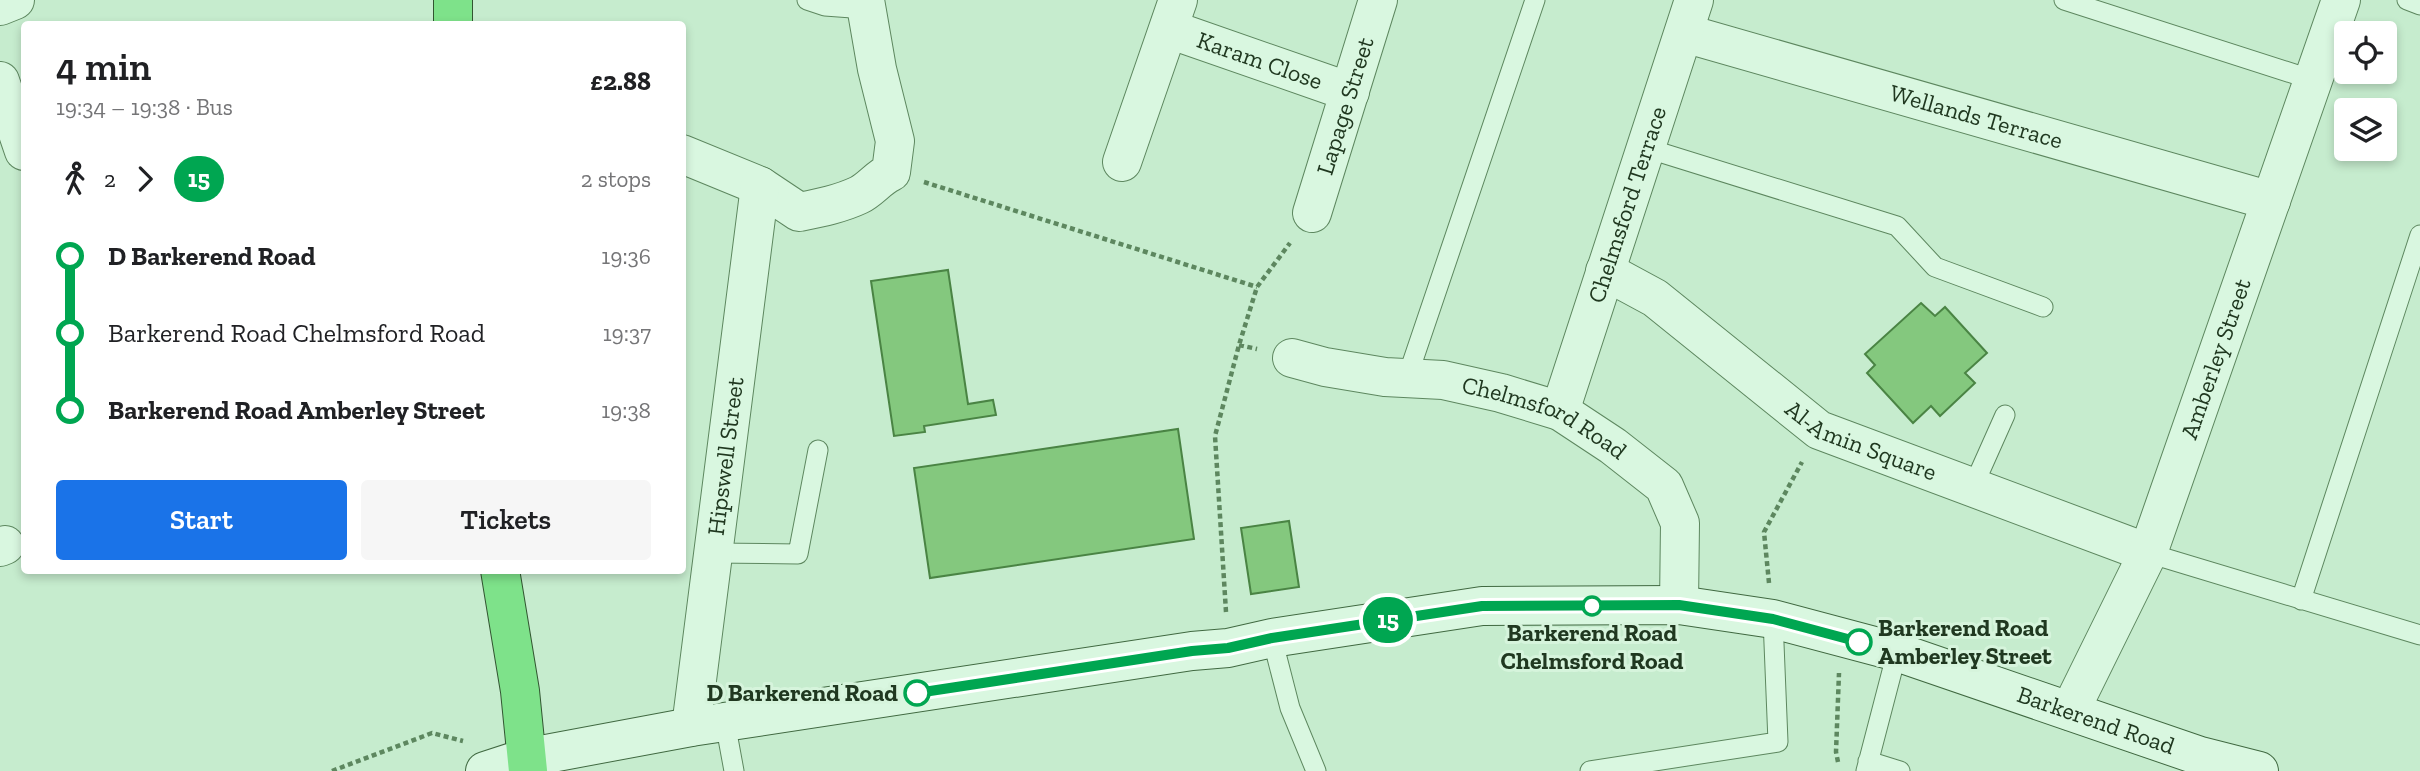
<!DOCTYPE html>
<meta charset="utf-8">
<style>
body{margin:0;font-family:"Zilla Slab",serif;background:#f6f6f6;color:#202124;height:100vh;display:flex;flex-direction:column;font-size:26px;white-space:nowrap}
*{box-sizing:border-box;margin:0}
p{font-size:23px;color:#757577}
.icon{flex:none;width:38px;height:38px;fill:none;stroke:currentColor;stroke-width:2;stroke-linecap:round;stroke-linejoin:round}
.map{position:relative;flex:1;overflow:hidden}
.side{position:absolute;left:21px;top:21px;width:665px;height:553px;display:flex;flex-direction:column;background:#fff;border-radius:7px;box-shadow:0 4px 10px #0003}
.side>*{flex:none}
.badge{padding:0 14px;border-radius:23px;font-size:24px;line-height:46px}
.tools{position:absolute;left:2334px;top:21px;display:grid;gap:14px}
.tools a{display:grid;place-items:center;width:63px;height:63px;border-radius:7px;background:#fff;box-shadow:0 4px 10px #0003;font-size:35px}
.map>.badge{position:absolute;translate:-50% -50%;box-shadow:0 0 0 4px #fff}
.legs{display:flex;align-items:center;gap:10px;height:77px;padding:0 35px;font-size:23px}
.legs p{margin-inline-start:auto}
.summary{display:flex;align-items:center;justify-content:space-between;height:119px;padding:0 35px}
h1{font-size:38px;font-weight:600;line-height:52px}
.button{display:flex;gap:14px;margin-top:auto;padding:14px 35px}
.button a{flex:1;height:80px;border-radius:7px;background:#1a73e8;color:#fff;font-size:28px;font-weight:600;line-height:80px;text-align:center}
.button a+a{background:#f6f6f6;color:#202124}
ul{padding:0 35px;list-style:none}
li{display:flex;align-items:center;gap:24px;height:77px;font-size:26px}
li i{display:grid;place-items:center;width:10px;height:100%;margin:0 9px;background:currentColor}
li i::after{content:'';width:18px;height:18px;margin:-9px;border:5px solid;border-radius:50%;background:#fff}
li p{margin-inline-start:auto}
li:first-child i{background:linear-gradient(#0000 50%,currentColor 0)}
li:last-child i{background:linear-gradient(currentColor 50%,#0000 0)}
.map>svg:first-child{display:block}
.building{fill:#84c87e;stroke:#4a8444;stroke-width:2}
.lines{fill:none;stroke-linecap:round;stroke-linejoin:round}
.service-casing{stroke:#5d875f;stroke-width:21}
.minor-casing{stroke:#5d875f;stroke-width:40}
.secondary-casing{stroke:#406941;stroke-width:40}
.trunk-casing{stroke:#325531;stroke-width:40}
.path{stroke:#5d875f;stroke-width:4.5;stroke-dasharray:5 3.5;stroke-linecap:butt}
.service{stroke:#d9f7e0;stroke-width:19}
.minor{stroke:#d9f7e0;stroke-width:38}
.secondary{stroke:#d9f7e0;stroke-width:38}
.trunk{stroke:#7ee28a;stroke-width:38}
.line-1-casing{stroke:#fff;stroke-width:16}
.line-1{stroke:#00a651;stroke-width:10}
.stop-1-dot{fill:#fff;stroke:#00a651;stroke-width:3.5}
.labels{text-anchor:middle;stroke-width:6;stroke-linejoin:round;paint-order:stroke}
.street-label{font-size:24px;fill:#203820;stroke:#d6f4dc}
.stop-label{font-size:24px;font-weight:bold;fill:#203820;stroke:#d6f4dc;text-anchor:start}
</style>
<div class="map">
<svg width="2420" height="771" viewBox="0 0 2420 771">
<rect width="100%" height="100%" fill="#c6ecce"/>
<path class="building" d="M948,270L968,404L993,400L996,415L924,426L925,432L894,436L871,281Z
M1921,303L1935,316L1945,307L1987,353L1965,373L1975,383L1940,416L1931,406L1913,423L1867,373L1875,365L1865,354Z
M1178,429L1194,539L930,578L914,468Z
M1289,521L1299,587L1251,594L1241,528Z"/>
<g class="lines">
<g class="service-casing">
<path id="service" d="M807,0L825,6L866,9
M2064,0L2313,80
M2407,0L2420,5
M1646,148L1897,226L1935,267L2043,307
M1407,378L1535,0
M1972,489L2005,415
M713,553L798,554L818,450
M2148,553L2420,635
M2301,600L2420,235
M1272,638L1290,708L1316,771
M725,722L734,771
M1868,761L1900,771
M1590,771L1778,742L1773,619
M1866,771L1897,652"/>
</g>
<g class="minor-casing">
<g id="minor">
<path d="M0,6L15,0"/>
<path id="s1" d="M1169,29L1350,92"/>
<path id="s2" d="M1684,33L2271,201"/>
<path d="M0,81L24,151"/>
<path d="M682,154L760,186L799,212C819,208 840,204 859,195C871,189 878,178 891,172L895,141L877,69L865,0"/>
<path d="M1122,162L1178,0"/>
<path id="s3" d="M1312,213L1378,0"/>
<path id="s4" d="M1605,271L1655,298L1819,430L2148,553"/>
<path id="s5" d="M1292,358L1325,367L1385,377L1443,380L1501,393L1560,411L1613,446L1664,486L1680,523L1679,605"/>
<path id="s6" d="M1560,411L1694,0"/>
<path d="M0,547L5,545"/>
<path id="s7" d="M2070,711L2148,553L2341,0"/>
<path id="s8" d="M691,727L760,186"/>
</g>
</g>
<g class="secondary-casing">
<g id="secondary">
<path id="s9" d="M485,771L525,758L691,727L1192,651L1228,648L1272,638L1482,606L1679,605L1773,619L1897,652L2200,756L2259,771"/>
</g>
</g>
<g class="trunk-casing">
<path id="trunk" d="M453,24V0
M500,570L520,691L528,771"/>
</g>
<path class="path" d="M924,182L1257,287
M1239,345L1257,349
M1769,583L1764,532L1802,462
M1226,612L1215,436L1239,345L1257,287L1290,243
M1838,762L1836,752L1839,673
M332,771L432,733L463,741"/>
<use href="#service" class="service"/>
<use href="#minor" class="minor"/>
<use href="#secondary" class="secondary"/>
<use href="#trunk" class="trunk"/>
</g>
<g class="lines">
<g class="line-1-casing">
<path id="line-1" d="M917,693L1192,651L1228,648L1272,638L1482,606L1679,605L1773,619L1859,642"/>
</g>
<use href="#line-1" class="line-1"/>
</g>
<g class="stop-1-dot">
<circle cx="1592" cy="606" r="9"/>
<circle cx="1859" cy="642" r="12"/>
<circle cx="917" cy="693" r="12"/>
</g>
<g class="labels">
<g class="street-label">
<text dy="8" stroke="none"><textPath href="#s1" startOffset="96">Karam Close</textPath></text>
<text dy="8" stroke="none"><textPath href="#s3" startOffset="112">Lapage Street</textPath></text>
<text dy="8" stroke="none"><textPath href="#s2" startOffset="304">Wellands Terrace</textPath></text>
<text dy="8" stroke="none"><textPath href="#s6" startOffset="217">Chelmsford Terrace</textPath></text>
<text dy="8" stroke="none"><textPath href="#s7" startOffset="382">Amberley Street</textPath></text>
<text dy="8" stroke="none"><textPath href="#s5" startOffset="262">Chelmsford Road</textPath></text>
<text dy="8" stroke="none"><textPath href="#s4" startOffset="310">Al-Amin Square</textPath></text>
<text dy="8" stroke="none"><textPath href="#s8" startOffset="273">Hipswell Street</textPath></text>
<text dy="8" stroke="none"><textPath href="#s9" startOffset="1642">Barkerend Road</textPath></text>
</g>
<g class="stop-label">
<text x="1878" y="636">Barkerend Road<tspan x="1878" dy="28">Amberley Street</tspan></text>
<text x="1592" y="641" text-anchor="middle">Barkerend Road<tspan x="1592" dy="28">Chelmsford Road</tspan></text>
<text x="898" y="701" text-anchor="end">D Barkerend Road</text>
</g>
</g>
</svg>
<div class="tools">
<a><svg class="icon" aria-label="locate" viewBox="0 0 24 24"><circle cx="12" cy="12" r="6"/><path d="M12 2v4M12 18v4M2 12h4M18 12h4"/></svg></a>
<a><svg class="icon" aria-label="layers" viewBox="0 0 24 24"><path d="M12 4l9 5-9 5-9-5zM3 14l9 5 9-5"/></svg></a>
</div>
<b class="badge" style="left:1388px;top:620px;background:#00a651;color:#fff">15</b>
<section class="side">
<div class="summary"><div><h1>4 min</h1><p>19:34 – 19:38 · Bus</p></div><b>£2.88</b></div>
<div class="legs"><svg class="icon" aria-label="walk" viewBox="0 0 24 24"><circle cx="13" cy="4" r="2"/><path d="M13 8l-2 6 4 7M11 14l-3 7M7 12l3-4h3l4 4"/></svg>2<svg class="icon" aria-label="forward" viewBox="0 0 24 24"><path d="M9 5l7 7-7 7"/></svg><b class="badge" style="background:#00a651;color:#fff">15</b><p>2 stops</p></div>
<ul>
<li><i style="color:#00a651"></i><b>D Barkerend Road</b><p>19:36</p></li>
<li><i style="color:#00a651"></i><span>Barkerend Road Chelmsford Road</span><p>19:37</p></li>
<li><i style="color:#00a651"></i><b>Barkerend Road Amberley Street</b><p>19:38</p></li>
</ul>
<div class="button"><a>Start</a><a>Tickets</a></div>
</section>
</div>
